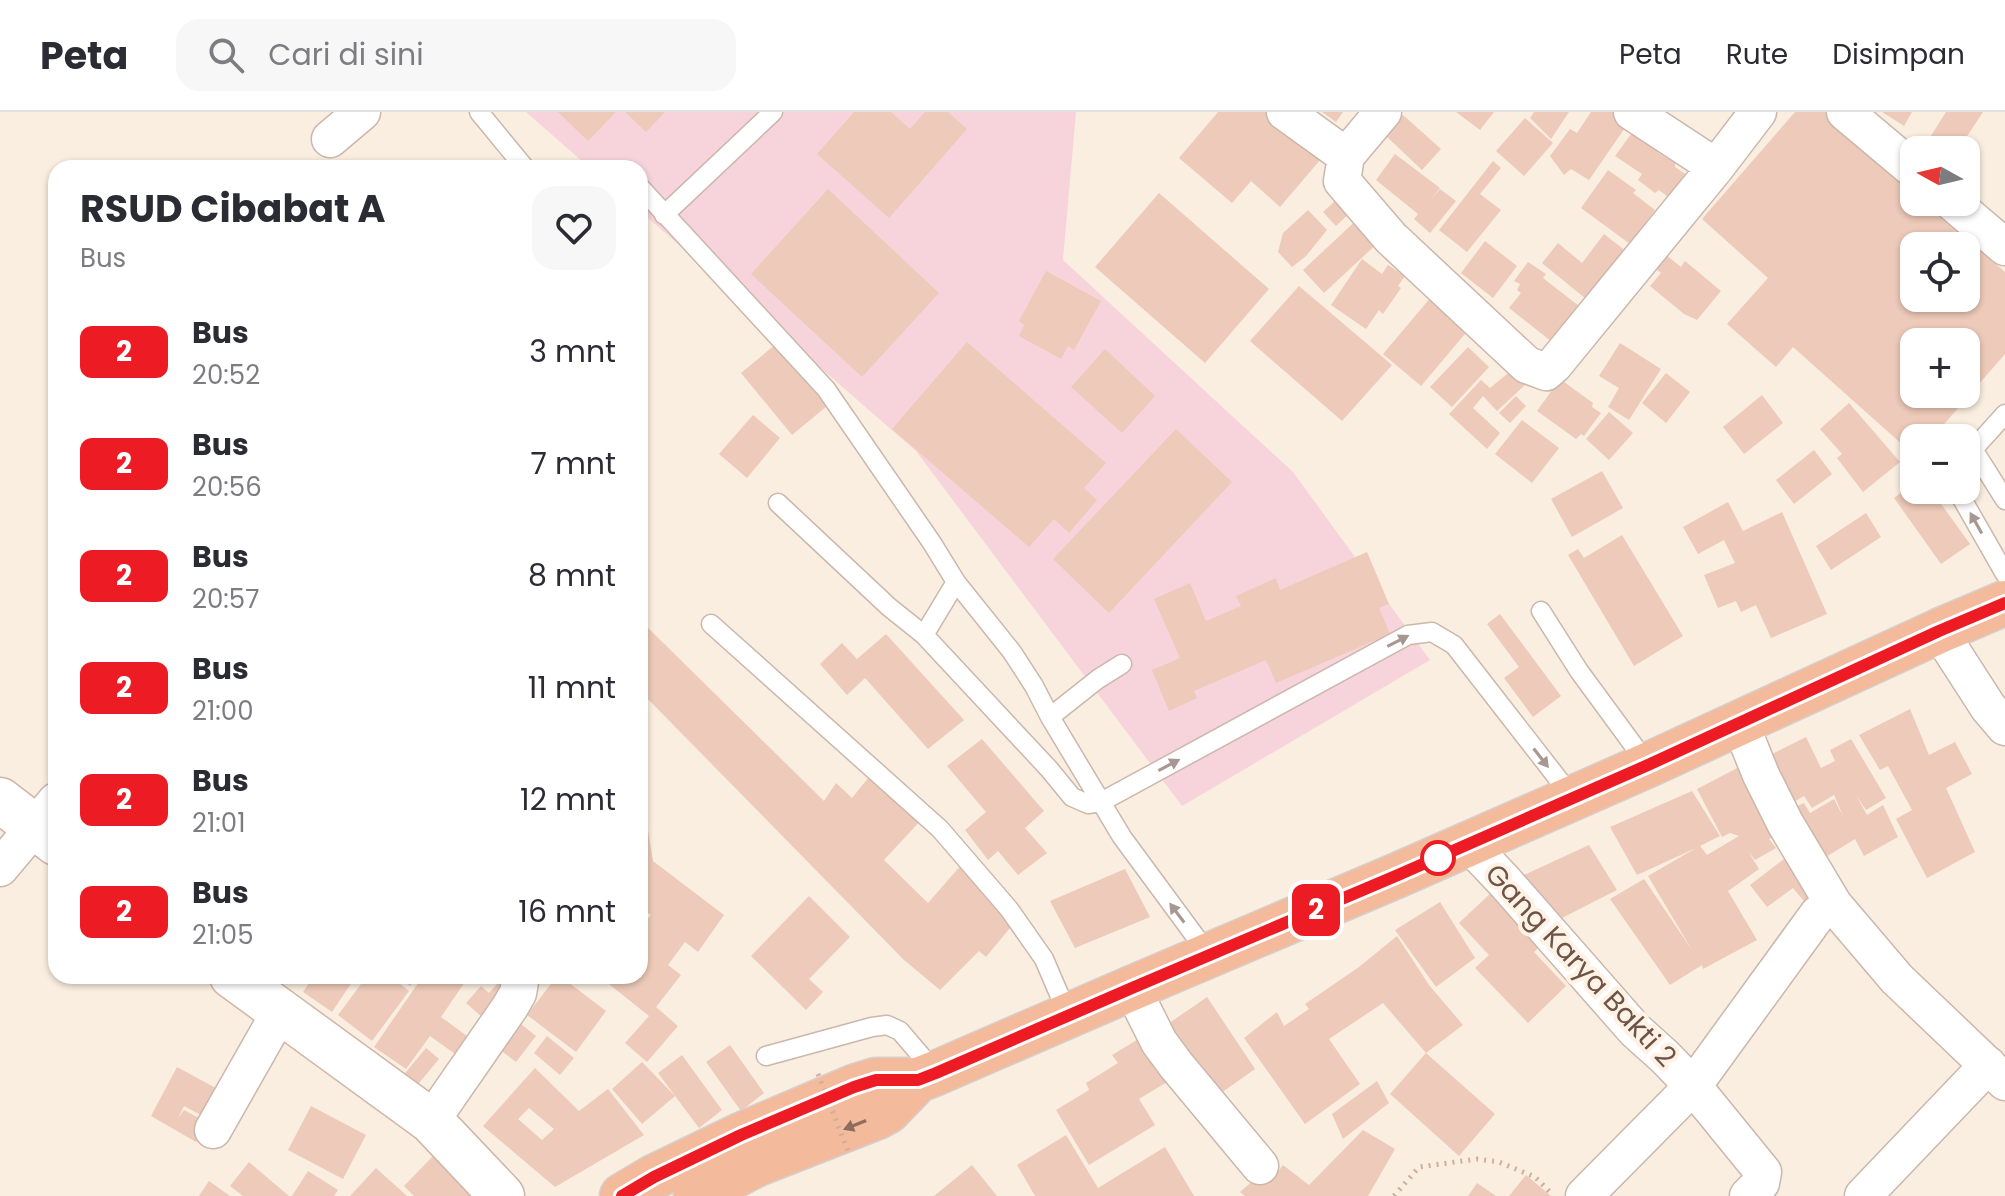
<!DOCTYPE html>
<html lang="id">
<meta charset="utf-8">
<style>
body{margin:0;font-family:Poppins,sans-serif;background:#f7f7f7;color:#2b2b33;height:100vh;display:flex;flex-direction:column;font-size:30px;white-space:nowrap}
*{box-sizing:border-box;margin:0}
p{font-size:26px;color:#7c7c81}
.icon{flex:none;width:44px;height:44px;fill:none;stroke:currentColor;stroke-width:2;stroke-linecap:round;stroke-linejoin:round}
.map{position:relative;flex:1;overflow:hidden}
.details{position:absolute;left:48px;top:48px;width:600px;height:824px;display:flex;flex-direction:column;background:#fff;border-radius:24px;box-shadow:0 2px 6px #0004}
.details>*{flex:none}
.badge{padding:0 16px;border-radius:12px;font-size:28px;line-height:52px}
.needle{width:52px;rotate:278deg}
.fabs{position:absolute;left:1900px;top:24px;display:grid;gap:16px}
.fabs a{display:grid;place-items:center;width:80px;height:80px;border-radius:16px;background:#fff;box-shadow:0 2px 6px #0004;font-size:40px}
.map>.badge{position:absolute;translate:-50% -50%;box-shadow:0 0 0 4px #fff}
.round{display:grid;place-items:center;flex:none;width:84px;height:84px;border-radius:24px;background:#f7f7f7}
.head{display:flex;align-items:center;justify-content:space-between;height:136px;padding:0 32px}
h1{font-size:38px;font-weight:700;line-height:60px}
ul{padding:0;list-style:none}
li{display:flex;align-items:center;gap:24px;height:112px;padding:0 32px}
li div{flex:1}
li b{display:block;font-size:30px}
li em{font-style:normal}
li .badge{min-width:88px;font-weight:700;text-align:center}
header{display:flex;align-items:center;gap:48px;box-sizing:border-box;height:112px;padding:0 40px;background:#fff;border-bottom:2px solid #e1e1e2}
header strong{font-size:38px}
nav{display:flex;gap:44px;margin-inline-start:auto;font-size:28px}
.search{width:560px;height:72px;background:#f7f7f7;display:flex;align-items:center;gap:20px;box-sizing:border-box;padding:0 28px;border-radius:24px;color:#7c7c81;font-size:30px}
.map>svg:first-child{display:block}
.medical{fill:#f7d4db}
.building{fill:#edcab9;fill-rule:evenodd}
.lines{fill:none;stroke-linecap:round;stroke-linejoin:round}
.service-casing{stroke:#cbb7ab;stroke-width:21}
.minor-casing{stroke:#cbb7ab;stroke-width:39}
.secondary-casing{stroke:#cfb6a8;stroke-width:47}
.trunk-casing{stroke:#d6cfcc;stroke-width:47}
.path{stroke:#d1ad9d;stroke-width:5;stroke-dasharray:2 6;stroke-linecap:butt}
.service{stroke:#fff;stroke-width:18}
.minor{stroke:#fff;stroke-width:36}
.secondary{stroke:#fff;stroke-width:44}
.trunk{stroke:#f3ba9b;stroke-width:44}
.path-bridge{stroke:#d1ad9d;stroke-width:5;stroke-dasharray:2 6;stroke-linecap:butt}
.oneway{fill:#a89892}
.oneway2{fill:#8f6d5e}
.line-casing{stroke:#fff;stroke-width:18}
.line{stroke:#ed1c24;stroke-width:12}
.stop-dot{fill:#fff;stroke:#ed1c24;stroke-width:4}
.labels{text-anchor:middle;stroke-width:8;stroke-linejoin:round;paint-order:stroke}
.street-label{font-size:28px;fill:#6e5349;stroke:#fef2e5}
</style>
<header>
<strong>Peta</strong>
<div class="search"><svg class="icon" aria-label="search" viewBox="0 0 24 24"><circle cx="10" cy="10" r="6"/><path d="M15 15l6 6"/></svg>Cari di sini</div>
<nav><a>Peta</a><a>Rute</a><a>Disimpan</a></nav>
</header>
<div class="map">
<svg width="2005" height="1084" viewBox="0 0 2005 1084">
<rect width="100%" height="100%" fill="#faeee0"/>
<path class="medical" d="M526,0H1076L1063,148L1293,360L1430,548L1182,694L916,339L640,99V56H590Z"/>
<path class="building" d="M558,0H616L588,29Z
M625,0H665L646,20Z
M854,0H891L910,17L925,0H948L967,17L889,106L817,42Z
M1218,0H1267L1321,47L1280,95L1251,69L1232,91L1179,46Z
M1322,0H1343L1336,10Z
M1456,0H1494L1480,18Z
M1534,0H1569L1551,27L1530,6Z
M1591,0H1615L1629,10L1589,68L1571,57L1564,63L1550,44L1570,17L1577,21Z
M1795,0H1825L1914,79V90H1926L2005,160V242L1932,326H1914V343L1793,235L1776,255L1727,212L1768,166L1702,107ZM1914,134H1966V186H1914ZM1914,230H1966V282H1914Z
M1882,0H1912L1904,14Z
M1946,0H1983L1958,38H1946L1929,27Z
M1403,3L1441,37L1422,58L1385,23Z
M1525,6L1553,31L1524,64L1496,39Z
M1637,14L1662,32L1657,40L1675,51V55L1697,70L1680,94L1659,78L1655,81L1638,68L1642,62L1615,44Z
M1395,42L1440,76L1428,91L1440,77L1456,89L1430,121L1414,107L1418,102L1376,68Z
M1493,49L1501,56L1480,82L1501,98L1467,140L1439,118Z
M1608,58L1636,78L1633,81L1655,98L1630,132L1581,96Z
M828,77L939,181L862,265L751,162Z
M1346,79L1359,92L1336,114L1323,100Z
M1159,81L1269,177L1205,251L1095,155Z
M1308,98L1327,118L1306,144L1292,155L1278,140L1283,121Z
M1361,104L1382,127L1324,181L1303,158Z
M1604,122L1631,143L1597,196L1542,151L1558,131L1582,151Z
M1485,129L1517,154L1493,186L1461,161Z
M1666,143L1681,155L1685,149L1721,179L1697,208L1684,202L1650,174L1661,161L1655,156Z
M1362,147L1382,162L1388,153L1405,164L1398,174L1401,176L1383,202L1379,198L1366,217L1331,193Z
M1528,150L1546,162L1543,166L1579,194L1552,230L1509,196L1521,181L1517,178L1520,172L1514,169Z
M1046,159L1101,189L1074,238L1068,234L1061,247L1019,224L1024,213L1019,209Z
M1299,174L1392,253L1342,309L1250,229Z
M1432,184L1470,216L1421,274L1383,242Z
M967,230L1106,351L1084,376L1097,388L1069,421L1054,407L1029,435L892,317Z
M1620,231L1661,257L1629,308L1608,295L1619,276L1599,264Z
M776,232L827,294L792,323L741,261Z
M1468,235L1489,255L1452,295L1430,275Z
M1105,237L1155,284L1122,321L1071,275Z
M1512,258L1526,272L1497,299L1483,284L1473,296L1500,321L1487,337L1449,302L1481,268L1490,276Z
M1666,261L1690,280L1666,311L1642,291Z
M1560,267L1593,291L1592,295L1601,301L1584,324L1581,322L1576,327L1537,299Z
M1762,283L1783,311L1744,342L1723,315Z
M1516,284L1526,294L1510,311L1499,301Z
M1849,291L1900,350L1863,380L1837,346L1842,342L1820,317Z
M1609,300L1633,321L1609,348L1586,327Z
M753,303L780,326L747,366L719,342Z
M1522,308L1559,336L1532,371L1495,342Z
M1176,317L1232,370L1109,501L1053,447Z
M1814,338L1832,362L1794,392L1776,368Z
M1602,359L1623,396L1572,425L1551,387Z
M1914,371V378H1931L1970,432L1941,452L1894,386Z
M1728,390L1743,419L1782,400L1827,502L1771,526L1756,493L1741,500L1736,489L1718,496L1704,463L1735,451L1724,428L1698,442L1683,415Z
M1866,401L1881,425L1831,458L1816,434Z
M1622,423L1683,524L1634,554L1568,443L1578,437L1584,446Z
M1367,440L1389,492L1379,496L1390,522L1276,571L1266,548L1194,579L1197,586L1169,599L1152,558L1180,546L1154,487L1190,471L1206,509L1241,494L1236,484L1276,466L1280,478Z
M1500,502L1561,584L1533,605L1504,566L1519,555L1487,512Z
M640,508L824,689L836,671L852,686L869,665L922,707L884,748L928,791L962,752L1015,810L986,845L979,839L940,878L904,848L640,579Z
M886,522L964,608L928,637L865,566L847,583L820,552L842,531L857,547Z
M1910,597L1929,643L1955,630L1972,662L1946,676L1975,740L1927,766L1896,707L1912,698L1888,654L1880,658L1859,623Z
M1806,625L1821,656L1835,649L1830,638L1851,627L1886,686L1866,698L1856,683L1867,703L1883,693L1898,725L1864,744L1855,727L1821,748L1785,700L1804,691L1810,701L1834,687L1844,706L1834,683L1812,696L1804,684L1785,695L1764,646Z
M982,627L1044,699L1025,716L1047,741L1018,763L998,739L988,748L965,718L986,700L947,654Z
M1749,650L1782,719L1769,727L1776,736L1755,748L1748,739L1759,757L1728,779L1757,828L1703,857L1702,853L1670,873L1610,787L1644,767L1692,838L1648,764L1696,736L1637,763L1610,715L1692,679L1720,724L1700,734L1707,743L1739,724L1730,721L1722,725L1697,677Z
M640,681H642L653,749L724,803L698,840L685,830L668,853L681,863L656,895L678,914L647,950L625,931L649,904L599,864H640V817L651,803L640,795Z
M1589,733L1617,778L1560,807L1522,764Z
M1793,740L1824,782L1808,794L1793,776L1767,795L1750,773Z
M1125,757L1150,805L1075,836L1050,789Z
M1495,777L1545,829L1534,840L1566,874L1528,911L1475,856L1489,843L1459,811Z
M809,784L850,825L809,867L823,880L806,898L751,844Z
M1440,790L1475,846L1436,875L1395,818Z
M1397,824L1429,873L1463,913L1426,941L1383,891L1329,927L1360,972L1305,1012L1244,926L1277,900L1284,914L1309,897L1305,892L1359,855Z
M314,864H356L332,900L303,880Z
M367,864H390L409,879L372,929L338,903Z
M397,864H417L410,874Z
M423,864H469L441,905L474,929L462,947L430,924L406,957L374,935Z
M504,864L505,894L490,912L466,891L481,874L489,881Z
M557,864H560L606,899L576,940L527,903Z
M1207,885L1255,957L1214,986L1165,914Z
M511,904L536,924L516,950L490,930Z
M1150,920L1177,964L1139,987L1155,1013L1089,1053L1056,998L1089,978L1086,971L1118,951L1112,943Z
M547,924L574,946L560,963L534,941Z
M730,933L764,981L741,999L706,950Z
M426,936L439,947L414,977L401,966Z
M1426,941L1495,1002L1459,1044L1390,982Z
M682,943L722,998L699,1016L658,961Z
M642,950L675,984L642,1012L612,977Z
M177,955L225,981L210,1008L184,994L178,1006L184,998L206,1010L196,1030L151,1004Z
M535,956L579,999L608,977L644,1023L555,1075L483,1014ZM529,996L554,1017L542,1028L518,1007Z
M1377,969L1389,991L1343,1027L1332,1002Z
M311,994L366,1023L343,1067L288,1038Z
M1363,1018L1395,1037L1368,1084H1245L1240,1080L1265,1058L1275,1063L1283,1053L1309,1073Z
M1066,1023L1098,1076L1165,1035L1194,1084H1035L1017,1053Z
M436,1041L483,1084H414L404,1074Z
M249,1050L289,1084H243L230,1074Z
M972,1053L997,1084H934Z
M376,1056L407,1084H350Z
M308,1059L338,1078L334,1084H292Z
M1526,1063L1551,1084H1509Z
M209,1069L230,1084H199Z
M1477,1071L1496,1084H1468Z"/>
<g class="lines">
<g class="service-casing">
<path id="service" d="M479,0L525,56
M640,75L826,277L932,431L956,470L1012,540L1034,574L1050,605L1122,725L1209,843
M664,103L773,0
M1973,337L2005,388
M1967,344L2005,302
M1957,378L2005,462
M778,391L889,495L924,523L1049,657L1072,685L1088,692L1101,690L1408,523L1432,520L1454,533L1573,686
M1541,499L1579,559L1648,653
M711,512L940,717L1009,797L1044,847L1068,903
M924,523L956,470
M1050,605L1098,567L1122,552
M766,944L872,915L887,913L900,919L935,960"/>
</g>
<g class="minor-casing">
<path id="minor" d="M1285,0L1346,44
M1383,0L1346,44L1342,69L1391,126L1527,253L1546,260L1554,253L1716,55L1758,0
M1632,0L1716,55
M1845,0L1914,58
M330,27L362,0
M1952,90L2005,135
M1939,519L1988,595L2005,615
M1740,611L1761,663L1785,711L1834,793L1897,867L2005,970
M1469,732L1505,770L1635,918L1665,945L1693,974L1763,1060L1761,1071L1748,1084
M0,756L56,689
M1132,876L1159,930L1176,953L1260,1054
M431,1009L510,895L518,881L521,864
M213,1018L280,900
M1584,1084L1693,974L1818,802L1834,793
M1863,1084L1988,953"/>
</g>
<g class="secondary-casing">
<path id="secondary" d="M0,688L56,731
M232,864L431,1009L502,1084"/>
</g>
<g class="trunk-casing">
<path id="trunk" d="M622,1084L654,1065L741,1023L854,975L876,968H918L936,961L1132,876L1398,763L1648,653L1939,519L2005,491
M696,1084L757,1052L877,1005L888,999L918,968"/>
</g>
<path class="path" d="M1394,1084L1419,1055L1477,1047L1499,1050L1535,1065L1551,1081"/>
<use href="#service" class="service"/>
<use href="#minor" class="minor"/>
<use href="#secondary" class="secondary"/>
<use href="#trunk" class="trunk"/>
<path class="path-bridge" d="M818,962L848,1039"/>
</g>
<defs><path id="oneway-solid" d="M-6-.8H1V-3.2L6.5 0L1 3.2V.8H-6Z" transform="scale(2)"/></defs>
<g class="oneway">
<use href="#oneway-solid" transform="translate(1976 411) rotate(-119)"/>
<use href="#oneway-solid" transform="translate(1398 529) rotate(-27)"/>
<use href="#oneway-solid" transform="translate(1541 646) rotate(52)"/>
<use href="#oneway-solid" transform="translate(1169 653) rotate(-28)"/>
<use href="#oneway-solid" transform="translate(1177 801) rotate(-127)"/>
</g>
<use class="oneway2" href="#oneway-solid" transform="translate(855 1013) rotate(158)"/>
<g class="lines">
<g class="line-casing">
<path id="line" d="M622,1084L654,1065L741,1023L854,975L876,968H918L936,961L1132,876L1398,763L1648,653L1939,519L2005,491"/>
</g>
<use href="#line" class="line"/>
</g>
<circle class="stop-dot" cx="1438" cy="746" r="16"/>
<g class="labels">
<g class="street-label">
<text transform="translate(1581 853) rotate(47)" y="10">Gang Karya Bakti 2</text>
</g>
</g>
</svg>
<div class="fabs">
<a><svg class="needle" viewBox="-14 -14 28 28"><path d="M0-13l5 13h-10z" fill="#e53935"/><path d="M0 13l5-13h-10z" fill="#7c7c81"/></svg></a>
<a><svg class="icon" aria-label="locate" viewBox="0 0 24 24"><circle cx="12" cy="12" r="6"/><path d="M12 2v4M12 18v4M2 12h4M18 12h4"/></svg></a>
<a>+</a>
<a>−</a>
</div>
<b class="badge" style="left:1316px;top:798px;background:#ed1c24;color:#fff">2</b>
<section class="details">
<div class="head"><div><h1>RSUD Cibabat A</h1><p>Bus</p></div><a class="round"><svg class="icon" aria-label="heart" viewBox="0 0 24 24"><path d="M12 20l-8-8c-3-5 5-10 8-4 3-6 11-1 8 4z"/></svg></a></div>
<ul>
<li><span class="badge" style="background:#ed1c24;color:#fff">2</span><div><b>Bus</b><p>20:52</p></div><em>3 mnt</em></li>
<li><span class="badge" style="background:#ed1c24;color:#fff">2</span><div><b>Bus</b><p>20:56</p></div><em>7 mnt</em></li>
<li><span class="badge" style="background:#ed1c24;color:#fff">2</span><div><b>Bus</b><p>20:57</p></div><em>8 mnt</em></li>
<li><span class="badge" style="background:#ed1c24;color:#fff">2</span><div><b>Bus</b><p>21:00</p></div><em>11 mnt</em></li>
<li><span class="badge" style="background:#ed1c24;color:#fff">2</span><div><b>Bus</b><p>21:01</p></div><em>12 mnt</em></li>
<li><span class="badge" style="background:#ed1c24;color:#fff">2</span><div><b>Bus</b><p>21:05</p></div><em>16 mnt</em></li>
</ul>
</section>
</div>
